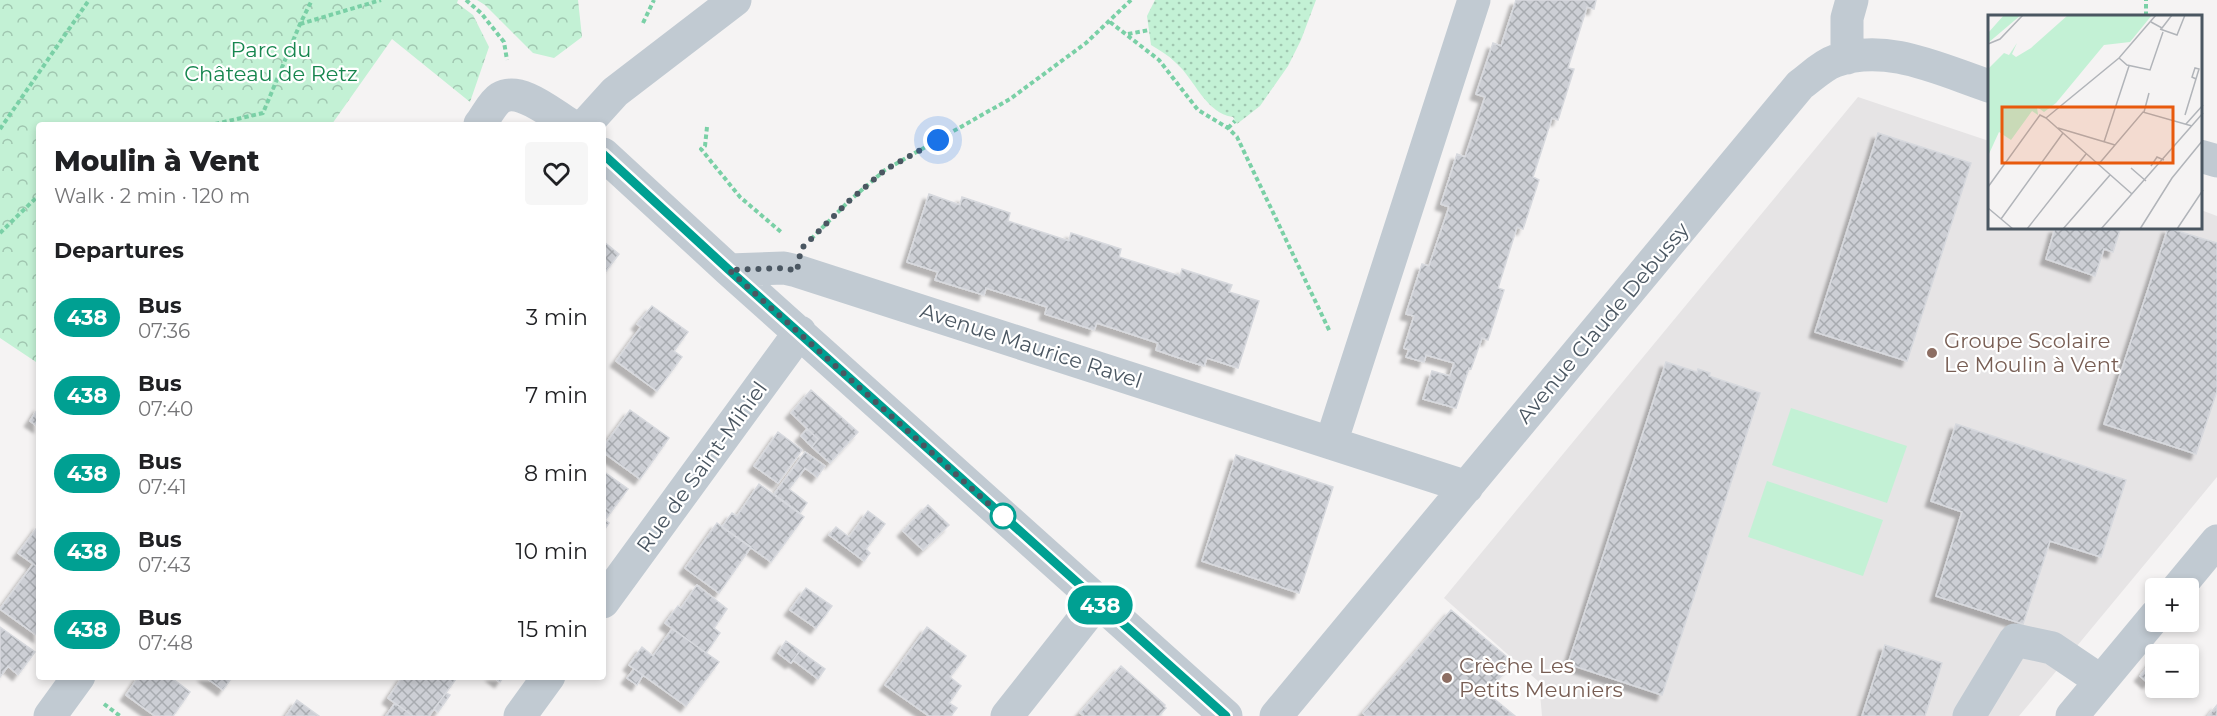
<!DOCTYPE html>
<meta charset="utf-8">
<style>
body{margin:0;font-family:Montserrat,sans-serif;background:#f6f6f6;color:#202124;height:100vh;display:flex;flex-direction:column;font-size:22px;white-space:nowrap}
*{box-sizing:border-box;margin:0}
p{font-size:20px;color:#757577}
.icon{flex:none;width:33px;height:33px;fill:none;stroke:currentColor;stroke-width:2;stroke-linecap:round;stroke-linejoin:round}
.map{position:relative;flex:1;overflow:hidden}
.side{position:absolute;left:36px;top:122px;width:570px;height:558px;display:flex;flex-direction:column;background:#fff;border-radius:6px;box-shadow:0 3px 9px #0003}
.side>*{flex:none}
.badge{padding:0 12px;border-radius:20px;font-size:21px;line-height:39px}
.controls{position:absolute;left:2145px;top:578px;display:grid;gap:12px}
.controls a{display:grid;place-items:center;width:54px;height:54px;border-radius:6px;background:#fff;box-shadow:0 3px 9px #0003;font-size:30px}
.you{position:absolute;width:30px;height:30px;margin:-15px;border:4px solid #fff;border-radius:50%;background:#1a73e8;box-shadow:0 0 0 9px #1a73e833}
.map>.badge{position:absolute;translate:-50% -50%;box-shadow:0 0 0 3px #fff}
h2{padding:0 18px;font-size:22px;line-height:54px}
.round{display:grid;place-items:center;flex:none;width:63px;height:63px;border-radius:6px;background:#f6f6f6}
.overview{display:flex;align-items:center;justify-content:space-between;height:102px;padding:0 18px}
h1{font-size:28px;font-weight:800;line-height:45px}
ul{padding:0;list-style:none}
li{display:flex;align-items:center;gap:18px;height:78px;padding:0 18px}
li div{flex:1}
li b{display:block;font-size:22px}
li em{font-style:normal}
li .badge{min-width:66px;font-weight:700;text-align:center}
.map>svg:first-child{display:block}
.education{fill:#e6e4e5}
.green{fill:url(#green-dots)}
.forest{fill:url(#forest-crowns)}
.pitch{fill:#c3f1d5}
.building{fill:url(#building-cross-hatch);stroke:#d7d9de;stroke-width:1.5;filter:url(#shadow)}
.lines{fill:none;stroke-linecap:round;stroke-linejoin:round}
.path{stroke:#7ad0a6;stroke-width:4;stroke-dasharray:4.5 3;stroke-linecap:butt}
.minor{stroke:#c1cad2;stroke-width:33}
.line-casing{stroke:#fff;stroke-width:14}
.line{stroke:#00a092;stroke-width:9}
.walk{stroke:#4a5661;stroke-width:6;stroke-dasharray:0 10.8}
.education-dot{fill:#8d6e63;stroke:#fff;stroke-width:2}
.stop-dot{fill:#fff;stroke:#00a092;stroke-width:3}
.labels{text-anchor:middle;stroke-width:4.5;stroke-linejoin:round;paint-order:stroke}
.park-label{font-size:21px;fill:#17864f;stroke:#fff}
.street-label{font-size:21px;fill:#4a5661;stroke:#fff}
.education-label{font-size:21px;fill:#785e54;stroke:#fff;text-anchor:start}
.inset-road{fill:none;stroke:#b1b4b9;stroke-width:1.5}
.view{fill:#e8590c;fill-opacity:0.15;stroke:#e8590c;stroke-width:3}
.inset-edge{fill:none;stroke:#4a5661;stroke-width:3}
</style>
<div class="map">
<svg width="2217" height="716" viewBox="0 0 2217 716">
<defs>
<pattern id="green-dots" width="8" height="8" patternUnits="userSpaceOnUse" patternTransform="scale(1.5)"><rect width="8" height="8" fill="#c3f1d5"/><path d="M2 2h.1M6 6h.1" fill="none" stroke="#a0c6b0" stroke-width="1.8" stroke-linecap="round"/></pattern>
<pattern id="forest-crowns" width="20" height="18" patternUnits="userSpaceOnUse" patternTransform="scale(1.5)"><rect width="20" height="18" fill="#c3f1d5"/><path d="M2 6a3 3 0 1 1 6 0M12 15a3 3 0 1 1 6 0" fill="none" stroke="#a0c6b0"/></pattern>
<pattern id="building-cross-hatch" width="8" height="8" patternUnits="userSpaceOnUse" patternTransform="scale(1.5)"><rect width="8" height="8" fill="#cdcfd5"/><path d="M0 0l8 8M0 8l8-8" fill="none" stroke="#a8abb0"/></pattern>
<filter id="shadow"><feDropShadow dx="-5.5" dy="5.5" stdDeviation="1.5" flood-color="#0004"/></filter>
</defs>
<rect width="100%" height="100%" fill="#f5f3f3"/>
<path class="education" d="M1858,97L1989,141V228H2200L2201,210L2217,216V477L2019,716H1542L1539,682L1444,598Z"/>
<path class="green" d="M1155,0H1316L1301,40L1288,66L1260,106L1237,124L1233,117C1205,113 1195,79 1175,62C1168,55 1159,50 1151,45L1147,16Z"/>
<path class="forest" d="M0,0H458L457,3L473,15L489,47L470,102L392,39L332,124H39V364L0,338Z
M477,0H578L582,37L554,58L533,53L485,5Z"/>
<path class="pitch" d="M1791,408L1907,446L1887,503L1772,465Z
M1767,481L1883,520L1863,576L1748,537Z"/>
<path class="building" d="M1516,0H1596L1594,9L1587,7L1568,68L1574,69L1558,120L1552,118L1533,177L1539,180L1523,229L1517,227L1498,288L1504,290L1488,340L1482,338L1471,369L1469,368L1456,408L1423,399L1432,371L1450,376L1454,363L1426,355L1424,362L1406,357L1409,350L1404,348L1414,316L1406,314L1422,264L1429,266L1449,207L1441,204L1457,154L1465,157L1485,97L1476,94L1493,43L1501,46Z
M1878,133L1971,163L1907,361L1815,332Z
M929,194L960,205L962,197L1010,213L1008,221L1069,241L1071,233L1121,249L1119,257L1180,276L1182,269L1232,285L1229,292L1259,301L1238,368L1207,358L1204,366L1194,363L1156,350L1158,343L1097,323L1094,330L1045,314L1047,307L986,288L984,295L935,280L938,272L907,262Z
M2055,228H2113L2120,230L2113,252L2104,249L2095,276L2046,259Z
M2168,228L2217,243V391L2196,454L2104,424Z
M603,241L619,254L603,275Z
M652,306L688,332L674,351L682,357L657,391L616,361L641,327L637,324Z
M1666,362L1697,372L1698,369L1710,373L1709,376L1760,393L1662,695L1568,664Z
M811,390L858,432L830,463L812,447L818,439L791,413Z
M39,407V427L30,421Z
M630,410L669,438L640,479L603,452V447Z
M1956,424L2126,480L2101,557L2050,541L2023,624L1936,596L1962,512L1931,501Z
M807,429L818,439L812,447L801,436Z
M778,432L802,450L778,483L754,466Z
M805,452L825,466L817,477L805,468L789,489L807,503L800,513L774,494Z
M1236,455L1333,487L1299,593L1202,561Z
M603,471L628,489L611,512L603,506Z
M759,484L804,517L771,562L722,527L732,513L737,516Z
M928,505L949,525L923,550L903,531Z
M603,506L611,512L605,520L609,523L603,532Z
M868,511L885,524L866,549L870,553L864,561L829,535L836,527L849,537Z
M717,523L751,547L719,593L685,568Z
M39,525V568L18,553Z
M33,564L39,568V637L0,609Z
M697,585L727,609L714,628L720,633L706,653L665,623L678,606L681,608Z
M806,588L832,606L816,628L790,610Z
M1451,610L1513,662L1487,693L1515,716H1366L1363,713Z
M0,627L35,652L18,675L8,666L0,677Z
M927,627L966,656L950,677L961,686L949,703L957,708L951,716H929L885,685Z
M672,629L719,662L686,706L629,665L642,647L653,656Z
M786,641L800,651L791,663L778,653Z
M1885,645L1942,663L1925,716H1862Z
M2165,645L2176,654H2158Z
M800,651L825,669L818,679L793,660Z
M2156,656V674L2148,683L2140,676Z
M1121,666L1165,705L1164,706L1166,708L1159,716H1084L1080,713Z
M634,669L643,675L637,685L627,678Z
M139,676H169L190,692L173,716H155L126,695Z
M204,676H233L223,690Z
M403,676H454L456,679L429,716H413L388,698Z
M492,676H504L500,682Z
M446,693L450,695L438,712L434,709Z
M297,700L319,716H286Z
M395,703L413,716H386Z
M2217,705V716H2208Z"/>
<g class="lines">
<path class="path" d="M466,0L481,13L504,42L507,60
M2146,16V0
M1110,22L1159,60L1198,110L1228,128L1237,137L1330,332
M643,23L654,0
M300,24L381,0
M1128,34L1149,30
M215,124L263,113L300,24L312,0
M707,127L705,146L701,149L740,197L781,232
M1228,128L1235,121
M0,129L89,0
M0,233L39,195
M811,239L849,201L885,170L1010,99L1086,43L1131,0
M104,704L120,716"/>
<path class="minor" d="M1847,58V18L1852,0
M480,124C486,117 492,103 500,98C520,86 552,114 569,124
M586,124L615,92L735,0
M603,154L729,270L1226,716
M2200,156L2217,161
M729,270L784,268L797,271L1467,487
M1331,443L1474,0
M2178,588L2217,541
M603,602L800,332
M50,716L79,676
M520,716L549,676
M1007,716L1097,602
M1276,716L1800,85C1811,77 1823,65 1835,61C1886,42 1941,70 1989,86
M1969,716L2015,640L2052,648L2101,681
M2072,716L2156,615"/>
</g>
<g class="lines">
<g class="line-casing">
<path id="line" d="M603,154L729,270L1226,716"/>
</g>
<use href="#line" class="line"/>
<path class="walk" d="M938,140L885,170L849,201L801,249L797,271L784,268L729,270L1011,524L1003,516"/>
</g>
<g class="education-dot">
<circle cx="1932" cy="353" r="6"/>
<circle cx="1447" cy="678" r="6"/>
</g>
<circle class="stop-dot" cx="1003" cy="516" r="12"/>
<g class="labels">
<g class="park-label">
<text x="271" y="57">Parc du<tspan x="271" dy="24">Château de Retz</tspan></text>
</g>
<g class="street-label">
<text transform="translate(1603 323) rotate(-50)" y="7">Avenue Claude Debussy</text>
<text transform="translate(1031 346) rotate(18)" y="7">Avenue Maurice Ravel</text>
<text transform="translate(702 467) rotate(-54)" y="7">Rue de Saint-Mihiel</text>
</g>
<g class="education-label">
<text x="1944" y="348">Groupe Scolaire<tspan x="1944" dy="24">Le Moulin à Vent</tspan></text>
<text x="1459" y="673">Crèche Les<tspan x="1459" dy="24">Petits Meuniers</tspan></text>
</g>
</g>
<g transform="translate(1988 15)">
<rect width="214" height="214" fill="#f5f3f3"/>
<path d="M16,0H33L0,28V18ZM80,0H164L142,27L116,30L68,88L56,97L49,92L50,100L44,96L23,125L11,117L0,141V54L16,38L21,40L29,28L24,39L28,42L43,33Z" fill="#c3f1d5"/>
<path class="inset-road" d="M163,7L174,13L184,0M172,14L189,20L197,0M0,29L12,24L35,0M131,43L139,50L162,55L175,17M156,97L161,78M197,100L211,54L207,53L204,62L208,64M58,103L131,43L168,0M58,103L144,179M198,109L215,90M70,113L127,130M116,127L141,51M110,150L155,97L204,111M163,151L169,142L176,145M143,153L158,166M0,172L52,100L58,103M0,193L25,214M13,204L75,118M39,214L98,139M75,214L122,160M113,214L215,98M152,214L184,163L215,125M189,214L215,175"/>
<path class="view" d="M14,92H185V148H14Z"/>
<rect width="214" height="214" class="inset-edge"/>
</g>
</svg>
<div class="controls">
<a>+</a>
<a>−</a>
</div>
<div class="you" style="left:938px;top:140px"></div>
<b class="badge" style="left:1100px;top:605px;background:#00a092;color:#fff">438</b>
<section class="side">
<div class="overview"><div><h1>Moulin à Vent</h1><p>Walk · 2 min · 120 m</p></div><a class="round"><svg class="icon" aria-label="heart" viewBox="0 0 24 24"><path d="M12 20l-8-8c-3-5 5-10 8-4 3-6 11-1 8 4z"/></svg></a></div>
<h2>Departures</h2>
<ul>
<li><span class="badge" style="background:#00a092;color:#fff">438</span><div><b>Bus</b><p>07:36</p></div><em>3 min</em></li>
<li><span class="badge" style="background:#00a092;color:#fff">438</span><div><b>Bus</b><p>07:40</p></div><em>7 min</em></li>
<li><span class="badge" style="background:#00a092;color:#fff">438</span><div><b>Bus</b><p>07:41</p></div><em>8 min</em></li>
<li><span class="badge" style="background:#00a092;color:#fff">438</span><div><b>Bus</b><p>07:43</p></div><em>10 min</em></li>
<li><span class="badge" style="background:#00a092;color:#fff">438</span><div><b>Bus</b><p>07:48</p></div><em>15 min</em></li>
</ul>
</section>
</div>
